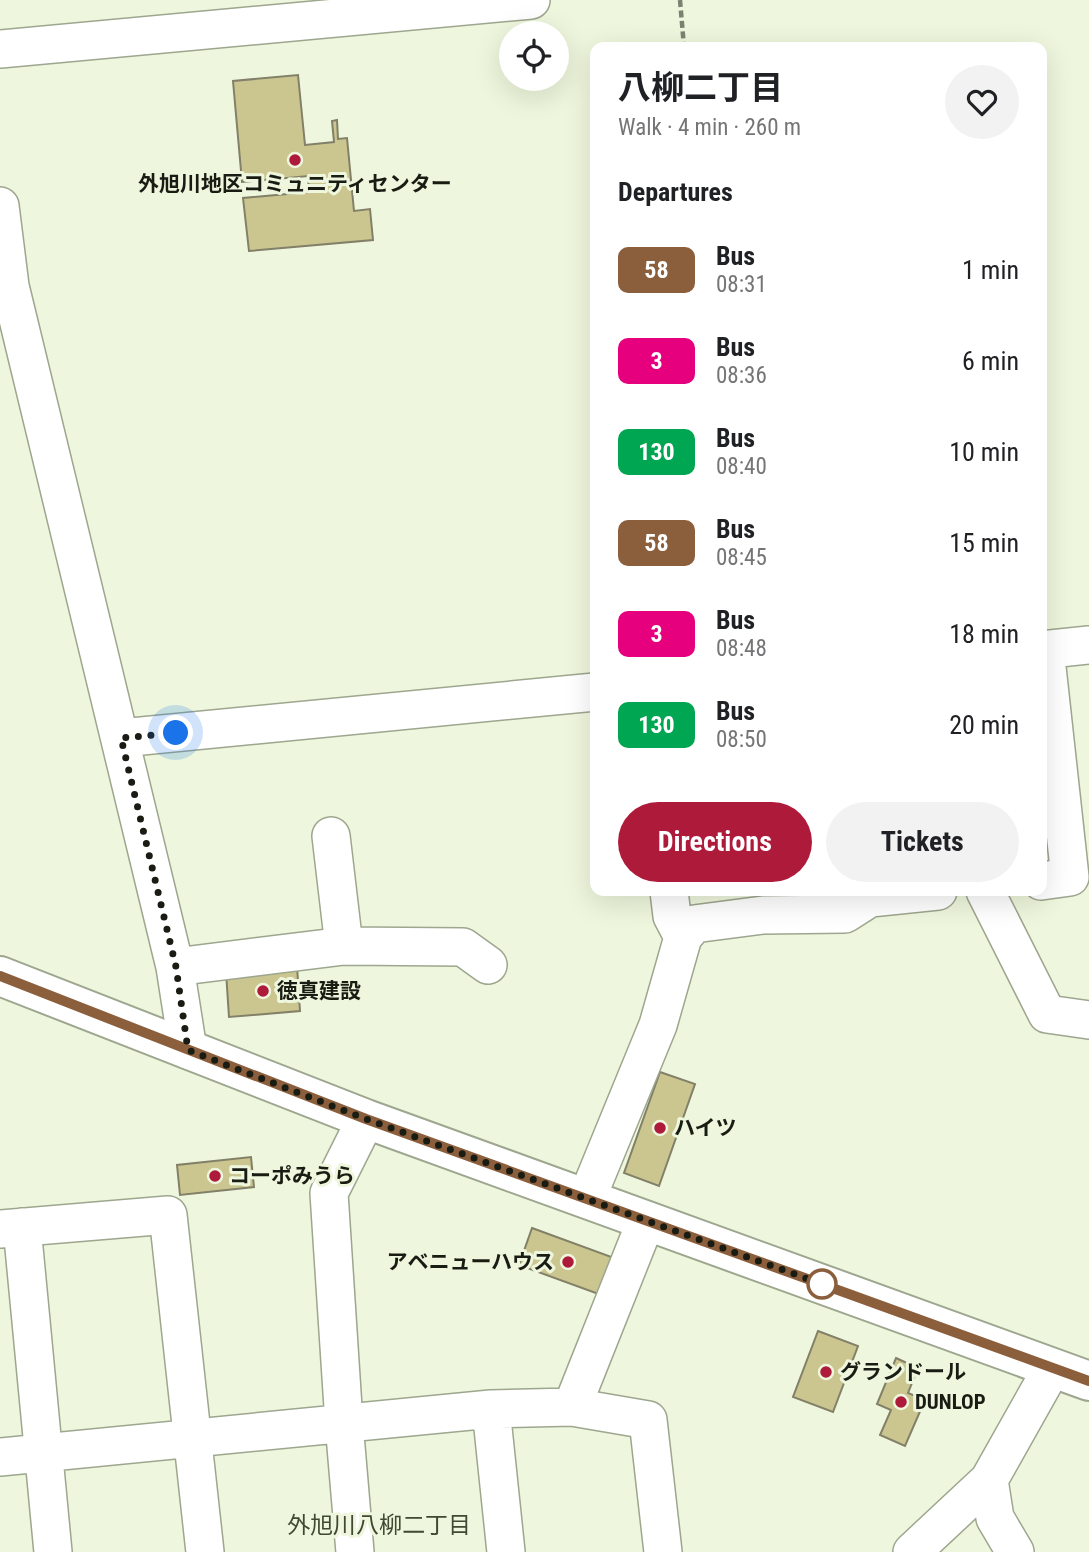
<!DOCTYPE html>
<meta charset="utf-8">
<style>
body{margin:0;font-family:"Roboto Condensed","Noto Sans JP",sans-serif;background:#f2f2f2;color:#202124;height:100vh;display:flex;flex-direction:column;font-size:26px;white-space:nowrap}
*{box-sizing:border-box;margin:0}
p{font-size:23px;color:#757577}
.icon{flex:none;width:38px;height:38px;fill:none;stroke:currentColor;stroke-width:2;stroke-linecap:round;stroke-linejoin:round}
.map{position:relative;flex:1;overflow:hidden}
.details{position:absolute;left:590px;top:42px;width:457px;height:854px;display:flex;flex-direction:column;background:#fff;border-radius:14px;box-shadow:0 7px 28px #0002}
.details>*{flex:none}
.badge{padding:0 14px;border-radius:10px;font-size:24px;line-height:46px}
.fabs{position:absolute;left:499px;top:21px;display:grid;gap:14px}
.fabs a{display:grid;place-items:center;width:70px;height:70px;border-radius:50%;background:#fff;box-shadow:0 7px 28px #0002;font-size:35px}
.you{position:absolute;width:35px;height:35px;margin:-18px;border:5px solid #fff;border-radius:50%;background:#1a73e8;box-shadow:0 0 0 10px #1a73e833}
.map>.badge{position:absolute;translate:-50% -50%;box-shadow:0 0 0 4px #fff}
h2{padding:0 28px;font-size:26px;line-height:63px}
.round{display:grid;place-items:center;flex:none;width:74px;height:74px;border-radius:37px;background:#f2f2f2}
.head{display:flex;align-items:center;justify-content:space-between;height:119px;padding:0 28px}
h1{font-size:33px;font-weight:700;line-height:52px}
.primary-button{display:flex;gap:14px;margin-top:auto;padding:14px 28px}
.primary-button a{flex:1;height:80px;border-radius:42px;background:#ae1a39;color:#fff;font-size:28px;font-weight:700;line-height:80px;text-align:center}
.primary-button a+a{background:#f2f2f2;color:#202124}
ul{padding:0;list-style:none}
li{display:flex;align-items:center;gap:21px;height:91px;padding:0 28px}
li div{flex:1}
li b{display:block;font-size:26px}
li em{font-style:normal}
li .badge{min-width:77px;font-weight:700;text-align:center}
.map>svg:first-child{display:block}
.building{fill:#cbc58f;stroke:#828068;stroke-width:2}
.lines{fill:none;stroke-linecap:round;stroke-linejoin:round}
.minor-casing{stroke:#9da68e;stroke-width:40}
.major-casing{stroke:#9da68e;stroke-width:42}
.path{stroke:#7c8271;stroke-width:4.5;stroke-dasharray:7 3.5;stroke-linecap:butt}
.minor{stroke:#fff;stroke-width:37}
.major{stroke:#fff;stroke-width:38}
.line-casing{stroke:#fff;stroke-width:16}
.line{stroke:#8b5e3c;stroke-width:10}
.walk{stroke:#191c13;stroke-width:7;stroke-dasharray:0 12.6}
.poi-dot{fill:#ae1a39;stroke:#eef7dd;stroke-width:2.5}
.stop-dot{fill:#fff;stroke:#8b5e3c;stroke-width:3.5}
.labels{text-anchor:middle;stroke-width:6;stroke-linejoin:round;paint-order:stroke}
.poi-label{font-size:21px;font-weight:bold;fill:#191c13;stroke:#eef7dd;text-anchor:start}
.neighbourhood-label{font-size:23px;fill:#414833;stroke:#eef7dd}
</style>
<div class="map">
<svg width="1089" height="1552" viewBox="0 0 1089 1552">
<rect width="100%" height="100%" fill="#eef7dd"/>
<path class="building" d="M298,75L305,145L334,142L332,121L337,120L338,139L347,138L354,211L370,209L373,240L249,251L243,198L309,192L308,176L242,182L233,81Z
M297,966L300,1011L229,1017L226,972Z
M660,1072L695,1084L659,1186L624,1173Z
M251,1157L254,1187L180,1195L177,1165Z
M532,1228L617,1259L604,1296L519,1265Z
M818,1331L858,1346L833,1412L793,1397Z
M896,1358L918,1368L908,1393L925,1400L905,1446L880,1435L891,1410L877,1404Z"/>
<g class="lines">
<g class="minor-casing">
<path id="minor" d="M0,49L531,0
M0,206L10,286L175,967L188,1050
M1041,650L1089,645
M121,738L595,692
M331,836L344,946
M1041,881L1070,877L1045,649
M669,891L672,916L683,937
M985,891L1047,1014L1089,1020
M175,967L344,946L463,947L488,965
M587,1198L658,1025L683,937L694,924L763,915L845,914L870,898L938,891
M22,1227L53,1552
M0,1229L168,1215L205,1552
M572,1407L646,1221
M491,1409L572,1407L648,1420L663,1552
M0,1457L491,1409L506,1552
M989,1480L995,1518L1015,1552
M355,1552L344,1423L329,1193L366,1119
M912,1552L989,1480L1052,1368"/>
</g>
<g class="major-casing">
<path id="major" d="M0,976L366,1119L1089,1381"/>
</g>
<path class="path" d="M680,0L684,47"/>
<use href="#minor" class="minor"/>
<use href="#major" class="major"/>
</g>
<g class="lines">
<g class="line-casing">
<path id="line" d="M0,976L366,1119L1089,1381"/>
</g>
<use href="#line" class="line"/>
<path class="walk" d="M176,733L121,738L176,967L188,1050L366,1119L822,1284"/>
</g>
<g class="poi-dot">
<circle cx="295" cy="160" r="7"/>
<circle cx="263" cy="991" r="7"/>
<circle cx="660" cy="1128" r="7"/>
<circle cx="215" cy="1176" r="7"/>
<circle cx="568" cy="1262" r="7"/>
<circle cx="826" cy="1372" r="7"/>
<circle cx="901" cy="1402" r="7"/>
</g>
<circle class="stop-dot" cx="822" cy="1284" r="14"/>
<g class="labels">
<g class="poi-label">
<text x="295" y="191" text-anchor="middle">外旭川地区コミュニティセンター</text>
<text x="277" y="998">徳真建設</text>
<text x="674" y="1135">ハイツ</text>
<text x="229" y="1183">コーポみうら</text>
<text x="554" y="1269" text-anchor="end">アベニューハウス</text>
<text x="840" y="1379">グランドール</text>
<text x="915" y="1409">DUNLOP</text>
</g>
<g class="neighbourhood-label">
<text x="379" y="1533">外旭川八柳二丁目</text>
</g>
</g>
</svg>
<div class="fabs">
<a><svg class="icon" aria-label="locate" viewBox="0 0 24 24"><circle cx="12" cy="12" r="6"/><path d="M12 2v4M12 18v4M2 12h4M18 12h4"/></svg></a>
</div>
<div class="you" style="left:176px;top:733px"></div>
<section class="details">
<div class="head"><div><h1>八柳二丁目</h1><p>Walk · 4 min · 260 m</p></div><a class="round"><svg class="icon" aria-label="heart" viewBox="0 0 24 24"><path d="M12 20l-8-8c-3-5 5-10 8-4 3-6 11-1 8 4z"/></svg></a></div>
<h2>Departures</h2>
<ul>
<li><span class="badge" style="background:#8b5e3c;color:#fff">58</span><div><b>Bus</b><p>08:31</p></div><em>1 min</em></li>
<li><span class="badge" style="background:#e6007e;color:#fff">3</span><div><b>Bus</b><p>08:36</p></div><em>6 min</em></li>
<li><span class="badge" style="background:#00a651;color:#fff">130</span><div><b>Bus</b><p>08:40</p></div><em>10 min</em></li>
<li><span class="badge" style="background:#8b5e3c;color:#fff">58</span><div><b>Bus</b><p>08:45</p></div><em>15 min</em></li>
<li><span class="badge" style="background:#e6007e;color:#fff">3</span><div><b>Bus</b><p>08:48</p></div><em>18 min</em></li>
<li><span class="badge" style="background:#00a651;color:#fff">130</span><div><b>Bus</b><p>08:50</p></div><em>20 min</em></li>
</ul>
<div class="primary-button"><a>Directions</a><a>Tickets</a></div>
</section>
</div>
